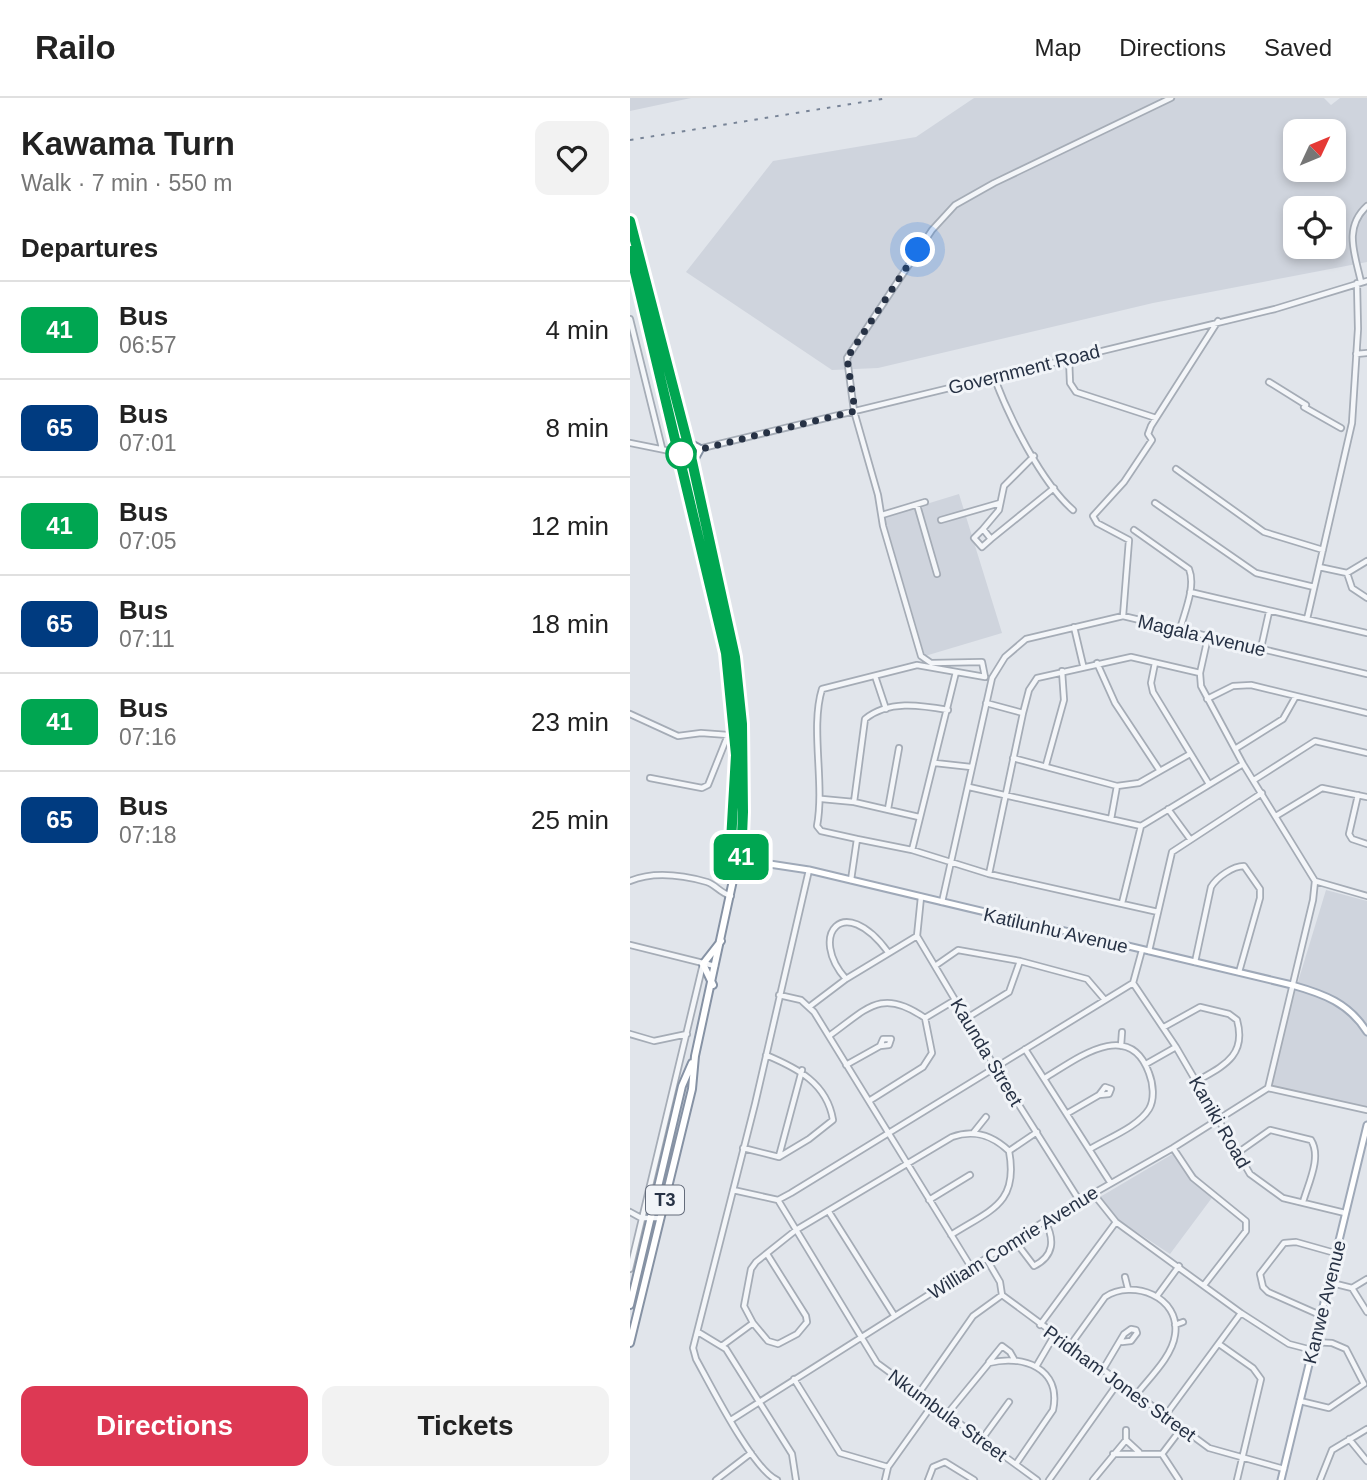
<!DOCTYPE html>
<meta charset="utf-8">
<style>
body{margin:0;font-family:Arial,sans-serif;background:#f2f2f2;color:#222;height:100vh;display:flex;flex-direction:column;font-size:26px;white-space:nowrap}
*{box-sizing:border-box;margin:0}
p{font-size:23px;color:#767676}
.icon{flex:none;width:38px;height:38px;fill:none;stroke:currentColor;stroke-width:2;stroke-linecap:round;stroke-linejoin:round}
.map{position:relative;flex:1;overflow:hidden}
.sheet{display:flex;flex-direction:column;background:#fff;width:630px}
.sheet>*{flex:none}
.badge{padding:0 14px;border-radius:10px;font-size:24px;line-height:46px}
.needle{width:46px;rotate:46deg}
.tools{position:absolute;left:653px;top:21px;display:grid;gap:14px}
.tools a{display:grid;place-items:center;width:63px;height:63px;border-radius:14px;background:#fff;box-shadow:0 4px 10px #0003;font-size:35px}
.you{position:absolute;width:35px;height:35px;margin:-18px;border:5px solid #fff;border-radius:50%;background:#1a73e8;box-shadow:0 0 0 10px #1a73e833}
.map>.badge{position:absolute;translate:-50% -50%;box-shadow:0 0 0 4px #fff}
h2{padding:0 21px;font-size:26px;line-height:63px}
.round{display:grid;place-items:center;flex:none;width:74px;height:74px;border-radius:14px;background:#f2f2f2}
.headline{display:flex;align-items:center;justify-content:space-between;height:119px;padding:0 21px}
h1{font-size:33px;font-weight:700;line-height:52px}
.primary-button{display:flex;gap:14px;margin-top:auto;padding:14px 21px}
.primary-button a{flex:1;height:80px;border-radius:14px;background:#dd3954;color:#fff;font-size:28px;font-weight:700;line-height:80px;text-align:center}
.primary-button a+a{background:#f2f2f2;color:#222}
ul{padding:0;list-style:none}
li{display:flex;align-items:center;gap:21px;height:98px;padding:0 21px;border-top:2px solid #e0e0e0}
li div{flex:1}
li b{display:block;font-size:26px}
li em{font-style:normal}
li .badge{min-width:77px;font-weight:700;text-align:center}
header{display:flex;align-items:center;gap:42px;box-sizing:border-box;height:98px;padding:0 35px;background:#fff;border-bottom:2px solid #e0e0e0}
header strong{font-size:33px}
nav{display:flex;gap:38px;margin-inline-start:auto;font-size:24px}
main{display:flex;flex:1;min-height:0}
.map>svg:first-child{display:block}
.built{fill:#cfd4dd;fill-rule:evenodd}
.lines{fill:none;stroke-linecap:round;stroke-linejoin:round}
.minor-casing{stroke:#a5acb6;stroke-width:8}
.major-casing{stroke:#9fa9b8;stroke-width:9}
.highway-casing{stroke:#8692a4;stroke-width:10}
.minor{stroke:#f4f6f9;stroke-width:4.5}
.major{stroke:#fff;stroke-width:5}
.highway{stroke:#fff;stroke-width:6}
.rail{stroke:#788497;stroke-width:2;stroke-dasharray:3.5 7;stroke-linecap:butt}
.line-casing{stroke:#fff;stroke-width:16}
.line{stroke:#00a651;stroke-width:10}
.walk{stroke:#273245;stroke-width:7;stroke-dasharray:0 12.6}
.stop-dot{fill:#fff;stroke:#00a651;stroke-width:3.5}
.labels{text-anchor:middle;stroke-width:6;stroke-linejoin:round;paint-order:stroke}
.shield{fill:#f1f4f8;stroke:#646c7b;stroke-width:2}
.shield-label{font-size:18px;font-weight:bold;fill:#273245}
.street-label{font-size:19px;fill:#273245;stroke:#f1f4f8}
</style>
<header>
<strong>Railo</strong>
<nav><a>Map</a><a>Directions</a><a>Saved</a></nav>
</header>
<main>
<section class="sheet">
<div class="headline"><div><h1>Kawama Turn</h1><p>Walk · 7 min · 550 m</p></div><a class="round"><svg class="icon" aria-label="heart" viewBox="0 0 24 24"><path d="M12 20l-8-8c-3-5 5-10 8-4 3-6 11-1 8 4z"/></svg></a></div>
<h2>Departures</h2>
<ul>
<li><span class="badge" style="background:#00a651;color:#fff">41</span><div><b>Bus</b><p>06:57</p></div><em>4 min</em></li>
<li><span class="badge" style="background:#003b80;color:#fff">65</span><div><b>Bus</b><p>07:01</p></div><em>8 min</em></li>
<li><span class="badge" style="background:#00a651;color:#fff">41</span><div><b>Bus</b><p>07:05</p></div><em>12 min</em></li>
<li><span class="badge" style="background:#003b80;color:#fff">65</span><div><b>Bus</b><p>07:11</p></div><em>18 min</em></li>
<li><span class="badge" style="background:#00a651;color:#fff">41</span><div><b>Bus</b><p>07:16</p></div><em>23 min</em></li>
<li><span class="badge" style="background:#003b80;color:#fff">65</span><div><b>Bus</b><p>07:18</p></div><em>25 min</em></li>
</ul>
<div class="primary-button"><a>Directions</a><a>Tickets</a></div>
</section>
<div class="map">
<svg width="737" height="1382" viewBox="0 0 737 1382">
<rect width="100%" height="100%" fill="#e1e5eb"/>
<path class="built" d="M0,0H61L0,13Z
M344,0H694L701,7L710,0H737V164L523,205L248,270L202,272L56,174L143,63L286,39ZM665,33H704V72H665ZM665,110H704V149H665Z
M329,396L372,535L295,558L254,419Z
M696,792L737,803V1014L635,992Z
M546,1054L584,1097L540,1156L490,1123L470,1099Z"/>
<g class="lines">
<g class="minor-casing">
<path id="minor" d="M731,184C725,156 713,130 737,108
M0,221L32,350
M726,256L737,255
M439,260L440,285L446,294L526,320
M364,279C379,319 411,384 443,412
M639,284L676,307
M674,309L711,330
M0,345L50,355L60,353L645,211L737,183
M546,371L634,434L693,452
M525,405L626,475L684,489
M287,407L307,476
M252,417L295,404
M311,422L370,405
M353,431L344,440L352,449L361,441L353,431L369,412L374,388L404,358
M504,432L559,471C566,488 555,513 550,531
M361,441L424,390
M689,469L717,475L737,463
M717,475L722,490L737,500
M560,494L737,535
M493,518L499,442L467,425L463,418L494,384L522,342L518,336L521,328L588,223
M677,521L722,325L728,231L727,185
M444,529L453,567
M578,539L570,575L571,588L613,666L685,783L683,802L638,990
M631,550L639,514
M525,565L521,585L523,594L579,686
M245,578L256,611
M355,579L352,564L301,565L291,558L253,428L248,397L224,313L217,260L302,132L325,107L364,85L541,0
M577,601L603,588L621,587L737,615
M356,605L393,615
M0,616L48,638L71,635L98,637L104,630
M605,651L653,621L666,598
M383,660L487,688L509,685L530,673L485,605L467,565
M305,665L341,669
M416,667L434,602L432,573
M530,673L560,656
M20,680L72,690L78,687L98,637
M624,682L685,643L737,655
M339,689L511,728
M728,697L719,736L722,741L737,746
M192,701L224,704L289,719
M224,704L235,621C258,602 290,607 318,612
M258,711L269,650
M538,711L560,741
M646,718L692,690L737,699
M481,721L487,688
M227,741L191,733L187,728C195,685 180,630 192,591L287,567L355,579
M282,752L326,574
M359,776L393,615L399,592L407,580L501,559L570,575
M221,782L227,741L282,752L359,776L528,814
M0,783C24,773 52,777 77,784C86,787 90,795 101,798
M685,783L737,798
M291,799L287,838L365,969L449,1102
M312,804L362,580L375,559L396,541L493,518L737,576
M492,805L511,728L613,666
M0,847L85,868
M519,853L542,754L632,695
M565,864L581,789C587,779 603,768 614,768L630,791V800L609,874
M305,868L328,852L390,863L457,881L475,902
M216,881C178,838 213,793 258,854
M503,885L546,949L620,1076L653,1100L715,1115
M149,897L171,902L184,914L341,1169
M179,909L216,881L287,838
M295,920L325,902
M337,920L379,894L390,863
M534,929L570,909L599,916L607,922C617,958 593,968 567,983
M0,936L24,943L57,936
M199,938C237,911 251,889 295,920L302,955L293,969L239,1003
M250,948L253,941H261
M491,948L492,934
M395,951L480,1084
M516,966L546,949
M216,967L250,948L259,947L261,941
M415,980C445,962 499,919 519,975C523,985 525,1001 519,1011C508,1029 478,1040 460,1051
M638,990L737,1012
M469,997L479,996L481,991
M438,1015L469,997L475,989L481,991
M344,1034L356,1019
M113,1050L149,1059L179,1041L203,1022C197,985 167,970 136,957
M543,1050L563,1080L616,1123V1133L574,1187
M379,1053L407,1034
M606,1056L640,1032L681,1042C692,1059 678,1086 673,1104
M149,1058L172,972
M103,1092L148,1102L161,1095L503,885L512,852
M462,1094L486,1124L611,1215L659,1246L682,1252
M148,1102L247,1265L407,1382
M299,1102L340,1077
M0,1114L11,1120H31
M199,1114L264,1217
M385,1143L404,1168C424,1158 425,1142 415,1123
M137,1156L176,1218L177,1224L167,1236L148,1246L138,1243L123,1225L114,1208L121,1171L126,1164L166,1132L322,1039C344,1031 362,1037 379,1053C389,1106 360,1112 321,1137
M356,1160L370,1184L372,1197L579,1350L654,1371
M0,1171L73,866
M495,1179L498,1191
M698,1184L722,1190L737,1214
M722,1190L737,1181
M527,1198L549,1168
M690,1217L638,1194L633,1189L630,1176L654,1145L666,1144L705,1155
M410,1227L486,1124
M545,1227L553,1224
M68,1234L96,1251L162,1356L166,1382
M589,1246L623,1270L631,1281L607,1382
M93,1247L123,1225
M439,1249L475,1199C502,1181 551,1198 545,1237C542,1259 519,1280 506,1297
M359,1264L372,1248L380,1254L384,1261
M407,1267L424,1238
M472,1273L494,1236L501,1231L506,1232L507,1235L501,1243L492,1244
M164,1281L210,1355L258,1369
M289,1295L343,1218L372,1197
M670,1303L699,1310L734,1286L716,1251L702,1245L684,1244
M318,1315L359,1265C392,1256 432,1270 423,1312L386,1366
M535,1318L611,1215
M101,1322L415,1123L543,1050L638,990
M496,1332V1342L509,1354
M352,1341L379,1304
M719,1341L737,1363
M483,1356H532L549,1382
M532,1356L551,1331
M86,1382L121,1355
M147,1382C123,1372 80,1286 66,1261L63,1250L125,1006L179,772
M255,1382L258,1369L303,1306
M298,1382L303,1369L315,1364L344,1382
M419,1382L488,1285
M463,1382L496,1342
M690,1382L702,1352L737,1331"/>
</g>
<g class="major-casing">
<path id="major" d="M100,760L179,772L662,887C694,896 719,905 737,934
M651,1382L737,1027"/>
</g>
<g class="highway-casing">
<path id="highway" d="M0,123L60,353L105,559L112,626L113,714L111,762L105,773L65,958L62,991L0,1245
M0,153L96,555L106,657L100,760L105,773
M59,345L70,351L63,364
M104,782L125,764L112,747
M83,887L73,866L91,843
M0,1207L52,988L62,965"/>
</g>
<use href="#minor" class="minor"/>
<use href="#major" class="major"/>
<use href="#highway" class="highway"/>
<path class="rail" d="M0,42L258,0"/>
</g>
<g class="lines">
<g class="line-casing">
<path id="line" d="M0,123L60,354L105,559L112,626L113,714L111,762L105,773L100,760L106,657L96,555L0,153"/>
</g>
<use href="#line" class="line"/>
<path class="walk" d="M51,356L225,313L217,260L288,152"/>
</g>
<circle class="stop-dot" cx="51" cy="356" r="14"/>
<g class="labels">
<rect class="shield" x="16" y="1087.5" width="38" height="29" rx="5"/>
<g class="shield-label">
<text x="35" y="1108">T3</text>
</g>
<g class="street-label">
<text transform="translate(394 271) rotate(-14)" y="7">Government Road</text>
<text transform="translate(572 537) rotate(13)" y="7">Magala Avenue</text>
<text transform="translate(426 832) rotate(13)" y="7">Katilunhu Avenue</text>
<text transform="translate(357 954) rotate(59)" y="7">Kaunda Street</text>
<text transform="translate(590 1024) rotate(60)" y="7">Kaniki Road</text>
<text transform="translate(383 1144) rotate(-32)" y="7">William Comrie Avenue</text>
<text transform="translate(694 1204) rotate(-76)" y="7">Kanwe Avenue</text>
<text transform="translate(490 1285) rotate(36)" y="7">Pridham Jones Street</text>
<text transform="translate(318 1317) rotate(36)" y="7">Nkumbula Street</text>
</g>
</g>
</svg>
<div class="tools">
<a><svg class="needle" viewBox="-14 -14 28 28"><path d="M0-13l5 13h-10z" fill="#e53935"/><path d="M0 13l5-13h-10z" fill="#767676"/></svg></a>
<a><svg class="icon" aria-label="locate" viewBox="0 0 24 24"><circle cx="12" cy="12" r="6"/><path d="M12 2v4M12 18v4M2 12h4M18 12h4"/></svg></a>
</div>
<div class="you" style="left:288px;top:152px"></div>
<b class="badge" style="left:111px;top:759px;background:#00a651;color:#fff">41</b>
</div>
</main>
